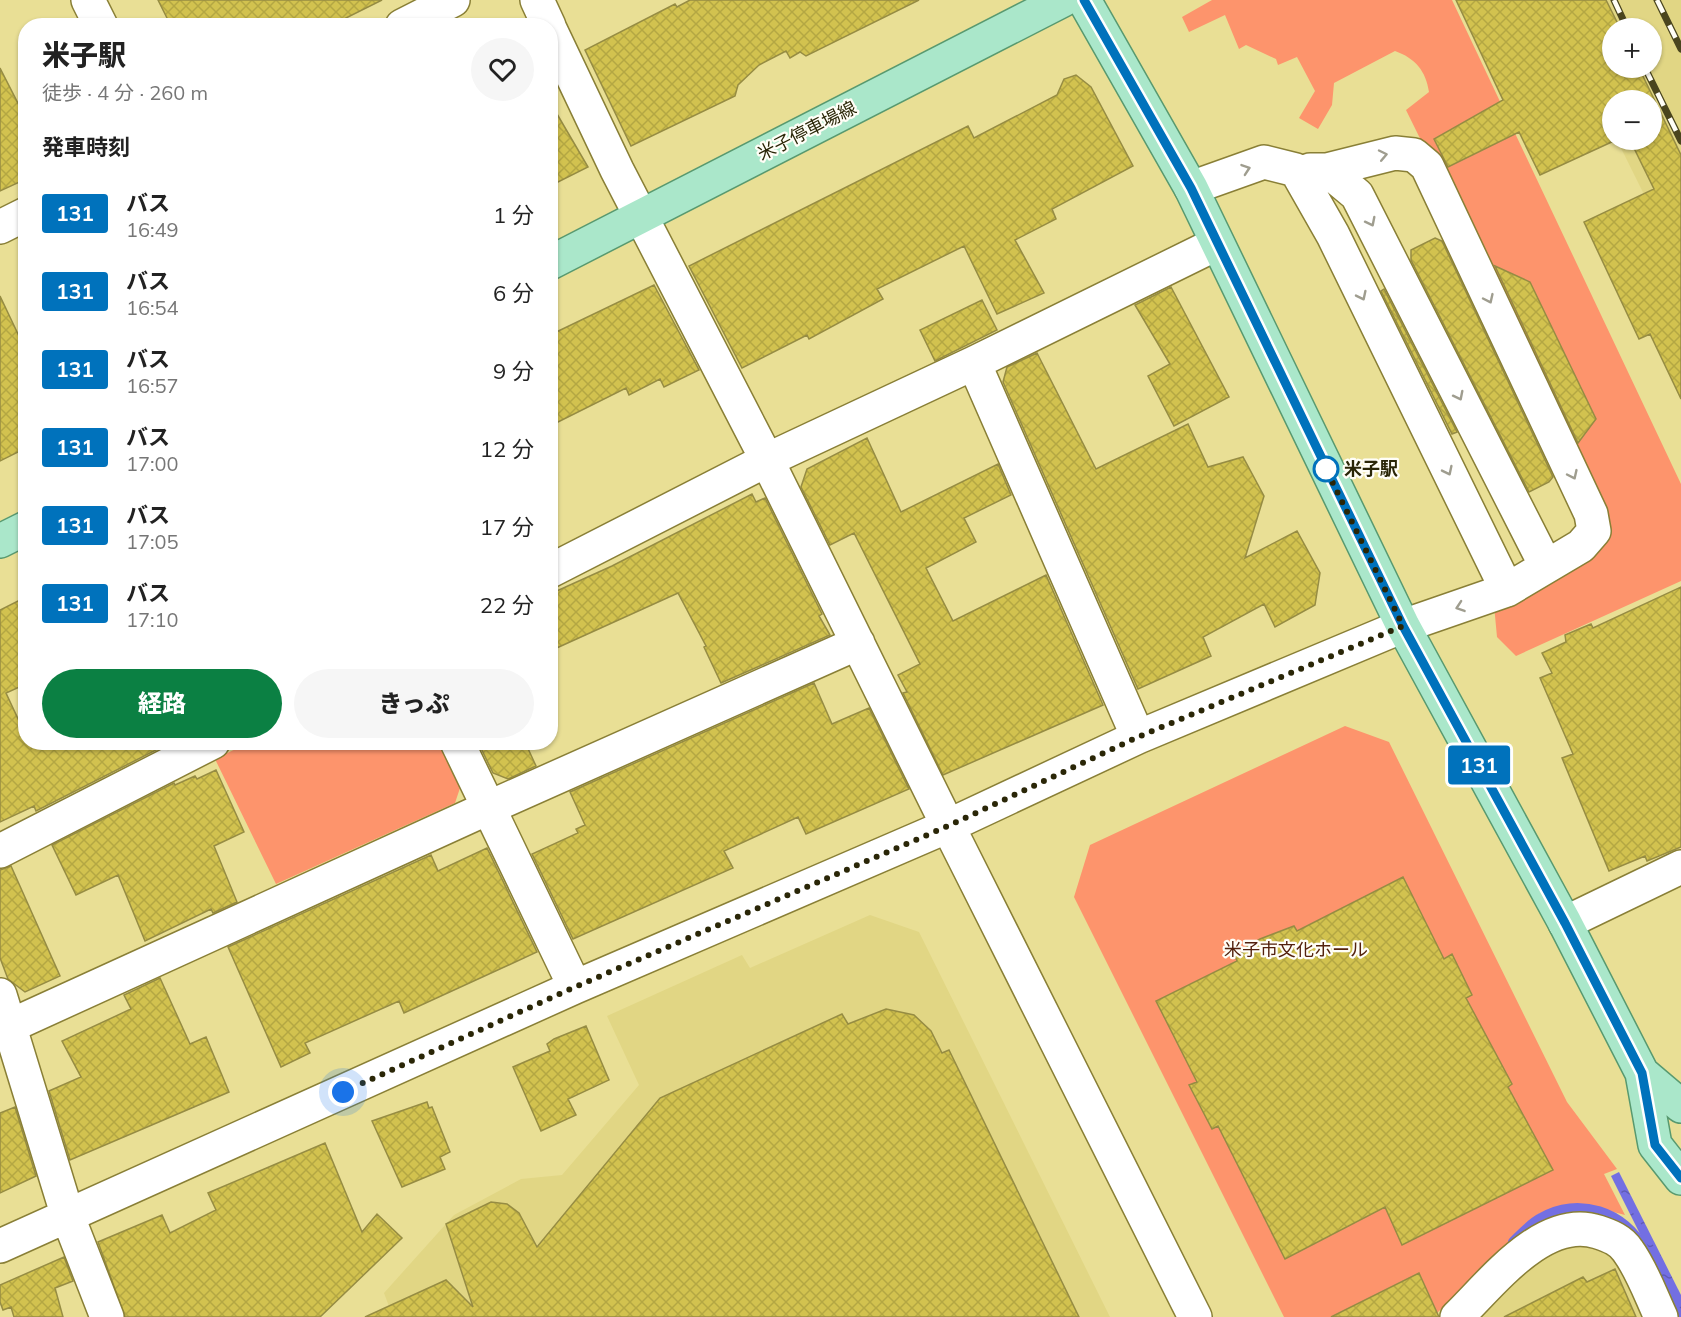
<!DOCTYPE html>
<html lang="ja">
<meta charset="utf-8">
<style>
body{margin:0;font-family:Mulish,"Noto Sans JP",sans-serif;background:#f6f6f6;color:#222;height:100vh;display:flex;flex-direction:column;font-size:22px;white-space:nowrap}
*{box-sizing:border-box;margin:0}
p{font-size:20px;color:#767676}
.icon{flex:none;width:33px;height:33px;fill:none;stroke:currentColor;stroke-width:2;stroke-linecap:round;stroke-linejoin:round}
.map{position:relative;flex:1;overflow:hidden}
.drawer{position:absolute;left:18px;top:18px;width:540px;height:732px;display:flex;flex-direction:column;background:#fff;border-radius:24px;box-shadow:0 2px 4px #0004}
.drawer>*{flex:none}
.badge{padding:0 12px;border-radius:4px;font-size:21px;line-height:39px}
.tools{position:absolute;left:1602px;top:18px;display:grid;gap:12px}
.tools a{display:grid;place-items:center;width:60px;height:60px;border-radius:50%;background:#fff;box-shadow:0 2px 4px #0004;font-size:30px}
.you{position:absolute;width:30px;height:30px;margin:-15px;border:4px solid #fff;border-radius:50%;background:#1a73e8;box-shadow:0 0 0 9px #1a73e833}
.map>.badge{position:absolute;translate:-50% -50%;box-shadow:0 0 0 3px #fff}
h2{padding:0 24px;font-size:22px;line-height:54px}
.round{display:grid;place-items:center;flex:none;width:63px;height:63px;border-radius:32px;background:#f6f6f6}
.headline{display:flex;align-items:center;justify-content:space-between;height:102px;padding:0 24px}
h1{font-size:28px;font-weight:800;line-height:45px}
.button{display:flex;gap:12px;margin-top:auto;padding:12px 24px}
.button a{flex:1;height:69px;border-radius:36px;background:#0b8043;color:#fff;font-size:24px;font-weight:800;line-height:69px;text-align:center}
.button a+a{background:#f6f6f6;color:#222}
ul{padding:0;list-style:none}
li{display:flex;align-items:center;gap:18px;height:78px;padding:0 24px}
li div{flex:1}
li b{display:block;font-size:22px}
li em{font-style:normal}
li .badge{min-width:66px;font-weight:700;text-align:center}
.map>svg:first-child{display:block}
.built{fill:#e1d684;fill-rule:evenodd}
.green{fill:#fd946c}
.water{fill:url(#water-ripples)}
.lines{fill:none;stroke-linecap:round;stroke-linejoin:round}
.stream{stroke:#736fe2;stroke-width:10}
.building{fill:url(#building-cross-hatch);stroke:#968c43;stroke-width:1.5}
.minor-casing{stroke:#897f36;stroke-width:36}
.major-casing{stroke:#58996f;stroke-width:36}
.minor{stroke:#fff;stroke-width:33}
.major{stroke:#aae7ca;stroke-width:33}
.rail-casing{stroke:#4a451e;stroke-width:7}
.rail{stroke:#fffef7;stroke-width:4.5;stroke-dasharray:14;stroke-linecap:butt}
.oneway{stroke:#9f9d8f}
.line-casing{stroke:#fff;stroke-width:14}
.line{stroke:#0072bc;stroke-width:9}
.walk{stroke:#2a2607;stroke-width:6;stroke-dasharray:0 10.8}
.stop-dot{fill:#fff;stroke:#0072bc;stroke-width:3}
.labels{text-anchor:middle;stroke-width:4.5;stroke-linejoin:round;paint-order:stroke}
.street-label{font-size:18px;fill:#2a2607;stroke:#fffef7}
.stop-label{font-size:18px;font-weight:bold;fill:#2a2607;stroke:#fffef7;text-anchor:start}
.park-label{font-size:18px;fill:#53210d;stroke:#fffef7}
</style>
<div class="map">
<svg width="1681" height="1317" viewBox="0 0 1681 1317">
<defs>
<pattern id="water-ripples" width="26" height="14" patternUnits="userSpaceOnUse" patternTransform="scale(1.5)"><rect width="26" height="14" fill="#736fe2"/><path d="M2 4q2-2 4 0t4 0M15 11q2-2 4 0t4 0" fill="none" stroke="#5f5bb5"/></pattern>
<pattern id="building-cross-hatch" width="8" height="8" patternUnits="userSpaceOnUse" patternTransform="scale(1.5)"><rect width="8" height="8" fill="#d2c24f"/><path d="M0 0l8 8M0 8l8-8" fill="none" stroke="#b4a743"/></pattern>
</defs>
<rect width="100%" height="100%" fill="#e9df95"/>
<path class="built" d="M1549,0H1681V269L1617,140H1652V100H1612V129ZM1612,28H1652V68H1612Z
M870,915L919,932L1110,1317H393L384,1293L454,1215L521,1179L562,1175L639,1085L607,1016L742,955L750,968Z
M1578,1211L1609,1218L1627,1231L1677,1317H1440L1543,1219Z"/>
<path class="green" d="M1212,0H1452L1681,484V581L1516,656L1497,637L1494,605L1583,557L1554,410L1406,110L1429,92C1426,71 1415,58 1395,51L1334,83L1332,105L1318,129L1299,118L1315,91L1297,57L1278,65L1276,59L1246,45L1239,49L1225,15L1189,32L1182,17Z
M1345,726L1389,742L1567,1102L1617,1169L1604,1174L1625,1215L1594,1207L1571,1205L1538,1214L1433,1317H1284L1074,897L1090,845Z
M248,743H438L460,788L455,803L276,884L215,759Z"/>
<path class="water" d="M1619,1172L1681,1295V1316L1611,1176Z"/>
<g class="lines">
<path class="stream" d="M1513,1242C1521,1234 1530,1224 1541,1218C1578,1196 1625,1212 1644,1249
M1670,1300L1678,1317"/>
</g>
<path class="building" d="M158,0H382L330,26H171Z
M690,0H919L806,56L800,52L790,58L786,51L759,65L738,85L735,96L631,146L585,50L675,4L677,7Z
M1456,0H1606L1620,28H1612V68H1639L1681,155V399L1650,334L1639,339L1584,222L1654,189L1630,140H1652V100H1612V140H1616L1540,175L1519,132L1448,167L1434,139L1503,100Z
M0,68L26,119V179L0,191Z
M1076,75L1091,87L1133,166L1052,209L1056,219L1015,240L1044,293L997,314L964,246L877,289L883,299L809,339L807,335L742,368L689,266L968,126L974,138L1057,95L1064,79Z
M550,102L588,167L550,186Z
M1435,238L1442,241L1553,477L1549,482L1529,492L1411,260V250Z
M1495,266L1530,282L1596,419L1578,443Z
M654,285L699,370L664,387L660,379L629,395L626,388L550,426V335Z
M1171,287L1229,397L1174,426L1148,376L1170,364L1135,305Z
M1384,289L1457,432L1452,434L1381,291Z
M0,296L26,351V448L0,461Z
M982,300L997,330L935,361L920,330Z
M1037,353L1096,469L1188,424L1208,467L1243,457L1264,496L1245,558L1297,531L1320,573L1315,605L1275,627L1264,604L1203,637L1211,656L1138,689L1003,382L1007,367Z
M867,438L901,512L998,464L1011,495L964,518L976,542L926,568L953,621L1046,575L1103,705L943,775L903,693L907,692L898,675L920,664L854,533L830,545L801,487L807,469Z
M752,494L756,502L765,498L822,614L819,616L830,635L721,683L704,647L706,646L678,593L550,651V594L612,566Z
M1681,587V847L1647,861L1645,856L1609,871L1562,758L1573,754L1540,678L1552,673L1542,653L1566,642L1565,635L1591,624L1593,628Z
M26,597V684L6,693L26,736V742H155L158,749L36,811L34,806L0,822V610Z
M814,683L832,724L869,708L909,789L806,834L798,817L724,851L733,868L573,939L532,854L578,833L576,829L585,825L570,792Z
M478,742H525L536,766L508,779L493,773Z
M216,770L244,832L214,846L237,902L213,913L211,909L145,941L118,875L76,895L52,845L174,783L175,785L195,776L197,779Z
M487,848L537,952L404,1013L399,1001L305,1043L310,1053L281,1067L228,947L431,855L438,871Z
M11,866L60,976L25,992L8,979L0,958V870Z
M1403,877L1444,959L1452,954L1472,995L1466,998L1512,1084L1508,1087L1553,1170L1402,1245L1385,1207L1285,1259L1218,1126L1212,1129L1189,1085L1197,1082L1156,1001L1237,961L1235,956L1243,952L1242,950L1260,939L1294,926L1297,931Z
M160,978L190,1044L206,1037L229,1092L70,1160L49,1091L81,1077L62,1041L131,1009L124,995Z
M886,1009L914,1015L931,1031L942,1053L949,1050L1079,1317H365L446,1280L473,1307L446,1224L491,1202L507,1204L519,1213L537,1247L660,1098L842,1014L848,1024Z
M586,1026L609,1080L568,1099L576,1115L541,1131L513,1067L550,1051L547,1044L554,1039Z
M427,1102L429,1108L432,1107L450,1152L440,1157L445,1169L402,1187L372,1121Z
M15,1107L36,1176L0,1193V1113Z
M325,1143L362,1232L377,1214L402,1238L320,1317H125L98,1242L162,1215L170,1233L216,1210L208,1193Z
M64,1257L73,1281L55,1288L63,1317H14L11,1307L3,1310L0,1302V1285Z
M1615,1269L1636,1317H1504L1583,1277L1587,1282Z
M1419,1273L1439,1317H1331Z"/>
<g class="lines">
<g class="minor-casing">
<path id="minor" d="M88,0L101,26
M537,0L549,26
M402,26L453,0
M1310,170H1327L1357,195L1546,566
M1191,188L1264,162L1296,170L1333,235L1507,590
M0,227L26,214
M974,363L1138,737
M550,571L767,460L974,363L1216,244
M457,742L575,987
M0,851L213,742
M1565,923L1681,867
M0,995L68,1217L107,1317
M10,1026L490,807L858,643
M0,1246L575,987L948,826L767,460L617,170L550,29
M1195,1317L948,826L1138,737L1403,626L1507,590L1581,546L1594,531L1591,514L1427,166L1414,155L1395,153L1327,170
M1457,1317C1492,1283 1544,1214 1598,1232C1610,1236 1621,1240 1628,1251C1642,1270 1651,1296 1661,1317"/>
</g>
<g class="major-casing">
<path id="major" d="M1084,0L1191,188L1403,626L1565,923L1642,1073L1655,1145L1681,1178
M550,263L1063,0
M0,541L26,528
M1642,1073L1681,1106"/>
</g>
<use href="#minor" class="minor"/>
<use href="#major" class="major"/>
<g class="rail-casing">
<path id="rail" d="M1614,0L1627,28
M1657,0L1681,49
M1645,68L1681,141"/>
</g>
<use href="#rail" class="rail"/>
</g>
<defs><path id="oneway-chevron" d="M-2-3.5L2.5 0L-2 3.5" fill="none" stroke-width="1.6" stroke-linecap="round" stroke-linejoin="round" transform="scale(1.5)"/></defs>
<g class="oneway">
<use href="#oneway-chevron" transform="translate(1383 155) rotate(-12)"/>
<use href="#oneway-chevron" transform="translate(1246 169) rotate(-19)"/>
<use href="#oneway-chevron" transform="translate(1371 222) rotate(63)"/>
<use href="#oneway-chevron" transform="translate(1362 296) rotate(64)"/>
<use href="#oneway-chevron" transform="translate(1489 299) rotate(65)"/>
<use href="#oneway-chevron" transform="translate(1459 396) rotate(63)"/>
<use href="#oneway-chevron" transform="translate(1448 471) rotate(64)"/>
<use href="#oneway-chevron" transform="translate(1573 475) rotate(65)"/>
<use href="#oneway-chevron" transform="translate(1460 607) rotate(161)"/>
</g>
<g class="lines">
<g class="line-casing">
<path id="line" d="M1084,0L1191,188L1403,626L1565,923L1642,1073L1655,1145L1681,1178"/>
</g>
<use href="#line" class="line"/>
<path class="walk" d="M343,1092L575,987L948,826L1138,737L1403,626L1326,469"/>
</g>
<circle class="stop-dot" cx="1326" cy="469" r="12"/>
<g class="labels">
<g class="street-label">
<text transform="translate(807 131) rotate(-27)" y="6">米子停車場線</text>
</g>
<g class="stop-label">
<text x="1344" y="475">米子駅</text>
</g>
<g class="park-label">
<text x="1296" y="956">米子市文化ホール</text>
</g>
</g>
</svg>
<div class="tools">
<a>+</a>
<a>−</a>
</div>
<div class="you" style="left:343px;top:1092px"></div>
<b class="badge" style="left:1479px;top:765px;background:#0072bc;color:#fff">131</b>
<section class="drawer">
<div class="headline"><div><h1>米子駅</h1><p>徒歩 · 4 分 · 260 m</p></div><a class="round"><svg class="icon" aria-label="heart" viewBox="0 0 24 24"><path d="M12 20l-8-8c-3-5 5-10 8-4 3-6 11-1 8 4z"/></svg></a></div>
<h2>発車時刻</h2>
<ul>
<li><span class="badge" style="background:#0072bc;color:#fff">131</span><div><b>バス</b><p>16:49</p></div><em>1 分</em></li>
<li><span class="badge" style="background:#0072bc;color:#fff">131</span><div><b>バス</b><p>16:54</p></div><em>6 分</em></li>
<li><span class="badge" style="background:#0072bc;color:#fff">131</span><div><b>バス</b><p>16:57</p></div><em>9 分</em></li>
<li><span class="badge" style="background:#0072bc;color:#fff">131</span><div><b>バス</b><p>17:00</p></div><em>12 分</em></li>
<li><span class="badge" style="background:#0072bc;color:#fff">131</span><div><b>バス</b><p>17:05</p></div><em>17 分</em></li>
<li><span class="badge" style="background:#0072bc;color:#fff">131</span><div><b>バス</b><p>17:10</p></div><em>22 分</em></li>
</ul>
<div class="button"><a>経路</a><a>きっぷ</a></div>
</section>
</div>
